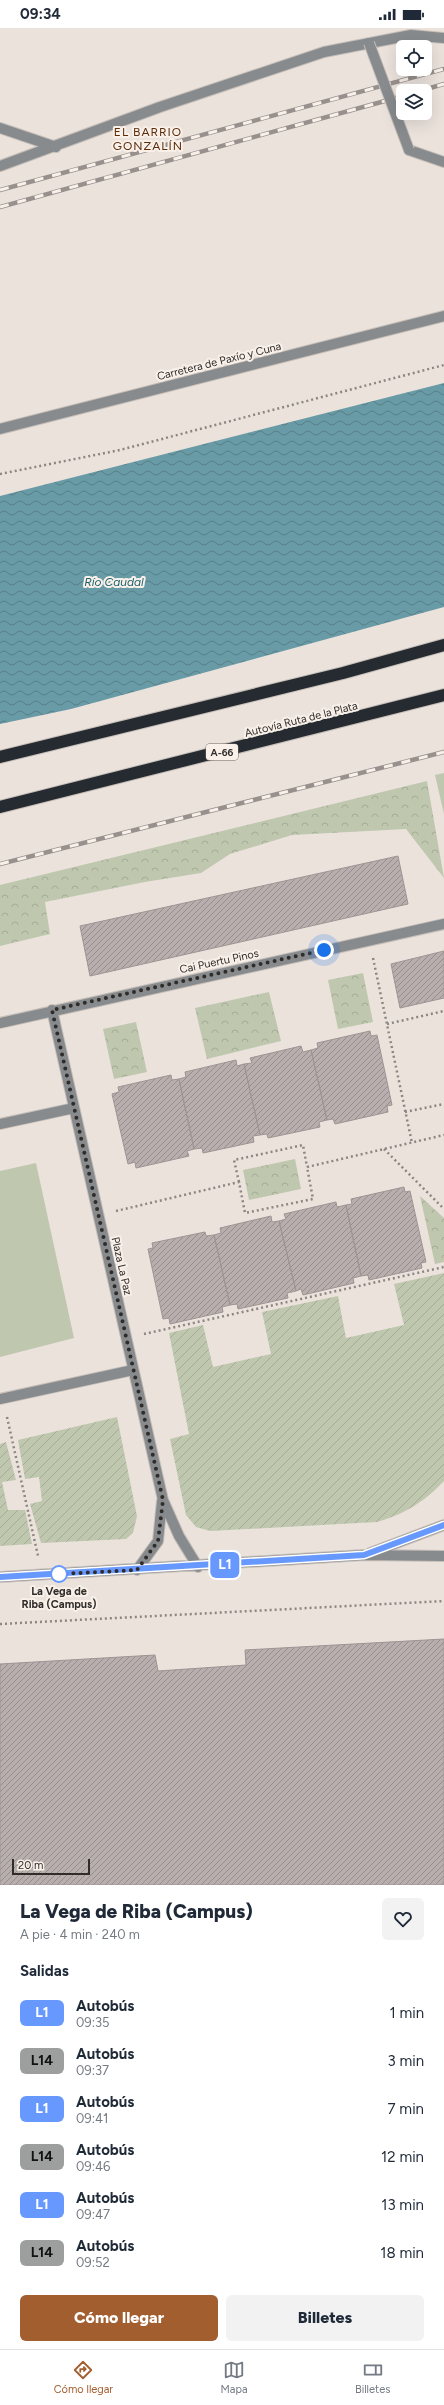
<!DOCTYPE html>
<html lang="es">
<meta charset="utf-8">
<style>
body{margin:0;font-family:Figtree,sans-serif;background:#f2f2f3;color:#1f2937;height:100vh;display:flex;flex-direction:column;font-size:15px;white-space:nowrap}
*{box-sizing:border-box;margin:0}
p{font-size:13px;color:#747a83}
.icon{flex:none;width:22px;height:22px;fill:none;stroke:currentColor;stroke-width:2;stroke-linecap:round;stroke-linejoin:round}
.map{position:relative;height:1857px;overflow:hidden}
.panel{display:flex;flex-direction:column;background:#fff;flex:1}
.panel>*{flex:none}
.badge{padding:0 8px;border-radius:6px;font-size:14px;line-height:26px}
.controls{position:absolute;left:396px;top:12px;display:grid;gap:8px}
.controls a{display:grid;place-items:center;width:36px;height:36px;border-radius:6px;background:#fff;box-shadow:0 4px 16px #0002;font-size:20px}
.scale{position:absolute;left:12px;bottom:10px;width:78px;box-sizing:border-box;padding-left:4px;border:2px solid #302c2a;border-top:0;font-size:11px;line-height:14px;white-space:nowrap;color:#302c2a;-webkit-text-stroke:3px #f8f0e9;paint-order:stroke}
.you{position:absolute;width:20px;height:20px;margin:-10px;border:3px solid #fff;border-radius:50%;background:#1a73e8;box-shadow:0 0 0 6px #1a73e833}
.map>.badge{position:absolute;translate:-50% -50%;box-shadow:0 0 0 2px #fff}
h2{padding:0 20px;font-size:15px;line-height:36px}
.round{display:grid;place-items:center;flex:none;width:42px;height:42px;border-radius:6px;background:#f2f2f3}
.overview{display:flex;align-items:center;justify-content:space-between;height:68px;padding:0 20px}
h1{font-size:19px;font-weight:800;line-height:30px}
.action{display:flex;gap:8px;margin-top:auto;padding:8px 20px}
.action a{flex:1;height:46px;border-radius:6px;background:#a25e2f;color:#fff;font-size:16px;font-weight:800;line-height:46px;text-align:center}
.action a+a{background:#f2f2f3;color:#1f2937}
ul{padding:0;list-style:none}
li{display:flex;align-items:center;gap:12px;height:48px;padding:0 20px}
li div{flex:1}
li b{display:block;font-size:15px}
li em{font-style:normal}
li .badge{min-width:44px;font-weight:700;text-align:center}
.status{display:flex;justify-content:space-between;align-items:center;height:28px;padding:0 20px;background:#fff;direction:ltr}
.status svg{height:11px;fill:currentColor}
.tabs{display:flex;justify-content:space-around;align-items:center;height:56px;border-top:1px solid #e0e1e3;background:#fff;font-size:11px;color:#747a83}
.tabs a{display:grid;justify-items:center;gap:2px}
.tabs .current{color:#a25e2f}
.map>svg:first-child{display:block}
.forest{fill:url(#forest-crowns)}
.garden{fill:url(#garden-furrows)}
.pitch{fill:#bfc8af}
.water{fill:url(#water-waves)}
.building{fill:url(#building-hatch);stroke:#9e9493}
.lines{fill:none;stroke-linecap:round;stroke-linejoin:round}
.minor-casing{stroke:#c6beb8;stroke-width:12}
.highway-casing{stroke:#c6beb8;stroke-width:14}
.path{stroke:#8c8682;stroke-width:2.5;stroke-dasharray:2 3;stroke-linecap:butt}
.minor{stroke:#878b8d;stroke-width:10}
.highway{stroke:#252b30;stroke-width:12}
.rail-casing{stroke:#97908c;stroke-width:4.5}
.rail{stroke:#f8f0e9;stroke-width:3;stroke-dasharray:9;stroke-linecap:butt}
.minor-bridge-casing{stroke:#c6beb8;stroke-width:12;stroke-linecap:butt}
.minor-bridge{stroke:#878b8d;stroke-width:10}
.line-casing{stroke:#fff;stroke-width:9}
.line{stroke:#6798fe;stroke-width:6}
.walk{stroke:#302c2a;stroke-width:4;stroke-dasharray:0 7.2}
.stop-dot{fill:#fff;stroke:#6798fe;stroke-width:2}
.labels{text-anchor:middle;stroke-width:4;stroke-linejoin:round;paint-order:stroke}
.shield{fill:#f8f0e9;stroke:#6c6763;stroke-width:1}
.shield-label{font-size:10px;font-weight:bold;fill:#302c2a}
.street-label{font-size:11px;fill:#302c2a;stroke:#f8f0e9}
.stop-label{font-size:11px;font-weight:bold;fill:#302c2a;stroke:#f8f0e9}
.neighbourhood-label{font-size:12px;letter-spacing:1px;fill:#5b2d0b;stroke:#f8f0e9}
.water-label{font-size:12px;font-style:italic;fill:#1b5f6c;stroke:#f8f0e9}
</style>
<div class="status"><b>09:34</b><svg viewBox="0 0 49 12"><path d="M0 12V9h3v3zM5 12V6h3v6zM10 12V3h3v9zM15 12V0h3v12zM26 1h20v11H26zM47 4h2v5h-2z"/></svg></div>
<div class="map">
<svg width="444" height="1857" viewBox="0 0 444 1857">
<defs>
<pattern id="forest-crowns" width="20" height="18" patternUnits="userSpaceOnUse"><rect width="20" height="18" fill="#bfc8af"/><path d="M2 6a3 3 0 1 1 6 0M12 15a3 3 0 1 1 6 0" fill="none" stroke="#a4ac97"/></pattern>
<pattern id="garden-furrows" width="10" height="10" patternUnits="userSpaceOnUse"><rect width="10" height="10" fill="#bfc8af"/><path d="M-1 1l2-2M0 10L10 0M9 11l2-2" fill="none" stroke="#a4ac97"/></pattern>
<pattern id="water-waves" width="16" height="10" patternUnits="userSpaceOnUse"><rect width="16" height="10" fill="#699ba6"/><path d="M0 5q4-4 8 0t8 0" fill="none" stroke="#577f87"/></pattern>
<pattern id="building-hatch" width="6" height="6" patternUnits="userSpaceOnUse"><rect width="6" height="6" fill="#b8aead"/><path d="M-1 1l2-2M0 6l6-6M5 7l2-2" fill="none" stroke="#968e8d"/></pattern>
</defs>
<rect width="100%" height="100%" fill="#ebe2dc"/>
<path class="forest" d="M427,753L444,850L406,801L292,807L230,826L201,845L145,854L45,874L50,906L0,918V857Z
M363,945L373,994L338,1001L328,952Z
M269,964L281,1013L207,1031L195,980Z
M136,994L147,1044L114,1051L103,1001Z
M295,1131L301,1161L249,1172L243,1142Z
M420,1168L444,1190V1234L435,1236Z"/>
<path class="garden" d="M444,1245V1453C424,1474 405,1486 377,1494L210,1503L196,1499L186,1487L170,1411L189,1406L169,1305L203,1297L213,1339L271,1326L262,1284L338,1268L346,1310L404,1297L394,1256Z
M117,1389L137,1488L133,1505L126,1511L41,1515L30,1476L42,1473L39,1449L25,1451L18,1412Z
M6,1414L16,1452L2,1454L8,1482H25L32,1516L0,1518V1416Z"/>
<path class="pitch" d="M444,745V786L435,747Z
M36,1135L74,1310L0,1329V1143Z"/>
<path class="water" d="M444,355V579L71,681L0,696V468Z"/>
<path class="building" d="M398,828L408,876L90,948L80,898Z
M444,923V970L400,980L391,936Z
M370,1003L371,1008L377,1007L392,1077L387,1078L388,1084L335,1096L333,1091L327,1092L311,1022L318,1020L317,1015Z
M301,1018L303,1024L311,1022L327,1092L319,1094L320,1099L268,1110L267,1106L260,1107L244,1036L252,1035L250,1030Z
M236,1032L237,1038L244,1036L260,1107L253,1108L254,1114L203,1125L202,1120L194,1121L179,1051L186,1049L185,1044Z
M171,1047L172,1052L179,1051L194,1121L187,1123L189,1128L136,1140L135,1134L128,1136L112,1066L119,1064L118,1059Z
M404,1159L405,1164L410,1163L426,1234L421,1235L422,1240L369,1252L368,1247L361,1248L346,1177L352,1176L351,1171Z
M336,1174L337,1179L346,1177L361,1248L353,1250L354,1255L303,1267L301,1261L296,1263L279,1193L286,1191L284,1186Z
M271,1188L272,1194L279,1193L296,1263L287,1265L288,1270L238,1281L237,1276L230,1277L214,1207L221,1205L220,1200Z
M205,1204L206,1208L214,1207L230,1277L222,1279L223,1284L170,1296L169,1290L163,1291L148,1221L153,1220L152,1215Z
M444,1611V1857H0V1636L155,1627L158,1643L246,1637L245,1622Z"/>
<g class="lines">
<g class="minor-casing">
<path id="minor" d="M0,100L56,119
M409,122L444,134
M0,138L160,79L324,24L411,7L444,10
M0,401L444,288
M52,982L163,1472L179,1508L198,1539
M0,995L444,896
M0,1096L74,1080
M0,1371L133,1342
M370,1525L444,1497
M137,1542L158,1513L162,1473
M0,1549L364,1527L444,1528"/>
</g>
<g class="highway-casing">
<path id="highway" d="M0,729L343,645L444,617
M0,779L444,667"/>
</g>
<path class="path" d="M0,446L120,422L444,337
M373,930L412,1115
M387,996L444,983
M405,1084L444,1076
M384,1121L444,1181
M239,1154L234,1132L303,1117L307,1139
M116,1183L239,1154L245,1185L313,1171L307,1139L444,1107
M144,1306L444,1239
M7,1389L38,1528
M0,1596L444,1573"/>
<use href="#minor" class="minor"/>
<use href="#highway" class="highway"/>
<g class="rail-casing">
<path id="rail" d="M420,63L444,56
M0,162L444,41
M0,179L403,68
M0,836L444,724"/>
</g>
<use href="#rail" class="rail"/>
<g class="minor-bridge-casing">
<path id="minor-bridge" d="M369,15L409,122"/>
</g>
<use href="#minor-bridge" class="minor-bridge"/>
</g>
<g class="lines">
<g class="line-casing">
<path id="line" d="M0,1549L364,1527L444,1497"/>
</g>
<use href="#line" class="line"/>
<path class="walk" d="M59,1546L137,1542L158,1513L163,1472L52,982L324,922"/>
</g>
<circle class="stop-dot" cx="59" cy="1546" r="8"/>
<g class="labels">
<rect class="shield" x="206" y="716" width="32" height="16" rx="3"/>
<g class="shield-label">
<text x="222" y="728">A-66</text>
</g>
<g class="street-label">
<text transform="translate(219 333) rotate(-14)" y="4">Carretera de Paxío y Cuna</text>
<text transform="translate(301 691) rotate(-14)" y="4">Autovía Ruta de la Plata</text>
<text transform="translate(219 933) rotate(-12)" y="4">Cai Puertu Pinos</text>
<text transform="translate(122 1238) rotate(77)" y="4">Plaza La Paz</text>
</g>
<g class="stop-label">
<text x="59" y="1567">La Vega de<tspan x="59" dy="13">Riba (Campus)</tspan></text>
</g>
<g class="neighbourhood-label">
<text x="148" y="108">EL BARRIO<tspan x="148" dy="14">GONZALÍN</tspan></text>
</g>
<g class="water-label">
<text x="114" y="558">Río Caudal</text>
</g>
</g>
</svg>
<div class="controls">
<a><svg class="icon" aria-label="locate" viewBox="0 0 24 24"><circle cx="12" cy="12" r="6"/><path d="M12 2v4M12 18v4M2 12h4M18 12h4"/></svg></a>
<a><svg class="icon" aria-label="layers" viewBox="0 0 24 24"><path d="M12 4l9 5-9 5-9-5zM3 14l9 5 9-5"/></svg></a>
</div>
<div class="scale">20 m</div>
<div class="you" style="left:324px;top:922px"></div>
<b class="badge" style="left:225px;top:1537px;background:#6798fe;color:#fff">L1</b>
</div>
<section class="panel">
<div class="overview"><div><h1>La Vega de Riba (Campus)</h1><p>A pie · 4 min · 240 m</p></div><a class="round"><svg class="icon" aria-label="heart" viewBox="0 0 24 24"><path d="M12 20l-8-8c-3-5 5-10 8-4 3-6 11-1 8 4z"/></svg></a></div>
<h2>Salidas</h2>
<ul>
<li><span class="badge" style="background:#6798fe;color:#fff">L1</span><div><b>Autobús</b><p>09:35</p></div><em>1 min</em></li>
<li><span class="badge" style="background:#9d9f9e;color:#111">L14</span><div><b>Autobús</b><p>09:37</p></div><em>3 min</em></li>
<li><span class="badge" style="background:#6798fe;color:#fff">L1</span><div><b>Autobús</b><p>09:41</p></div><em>7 min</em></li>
<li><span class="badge" style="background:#9d9f9e;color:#111">L14</span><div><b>Autobús</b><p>09:46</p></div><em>12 min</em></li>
<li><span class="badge" style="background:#6798fe;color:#fff">L1</span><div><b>Autobús</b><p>09:47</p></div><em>13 min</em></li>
<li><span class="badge" style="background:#9d9f9e;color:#111">L14</span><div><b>Autobús</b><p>09:52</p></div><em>18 min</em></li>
</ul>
<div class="action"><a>Cómo llegar</a><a>Billetes</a></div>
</section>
<nav class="tabs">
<a class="current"><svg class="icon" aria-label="directions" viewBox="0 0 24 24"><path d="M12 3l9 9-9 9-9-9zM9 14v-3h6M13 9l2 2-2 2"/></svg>Cómo llegar</a>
<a><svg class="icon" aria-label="map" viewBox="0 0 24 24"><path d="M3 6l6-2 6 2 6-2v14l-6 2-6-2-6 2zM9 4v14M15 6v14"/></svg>Mapa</a>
<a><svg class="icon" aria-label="tickets" viewBox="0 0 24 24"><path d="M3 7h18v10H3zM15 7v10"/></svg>Billetes</a>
</nav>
